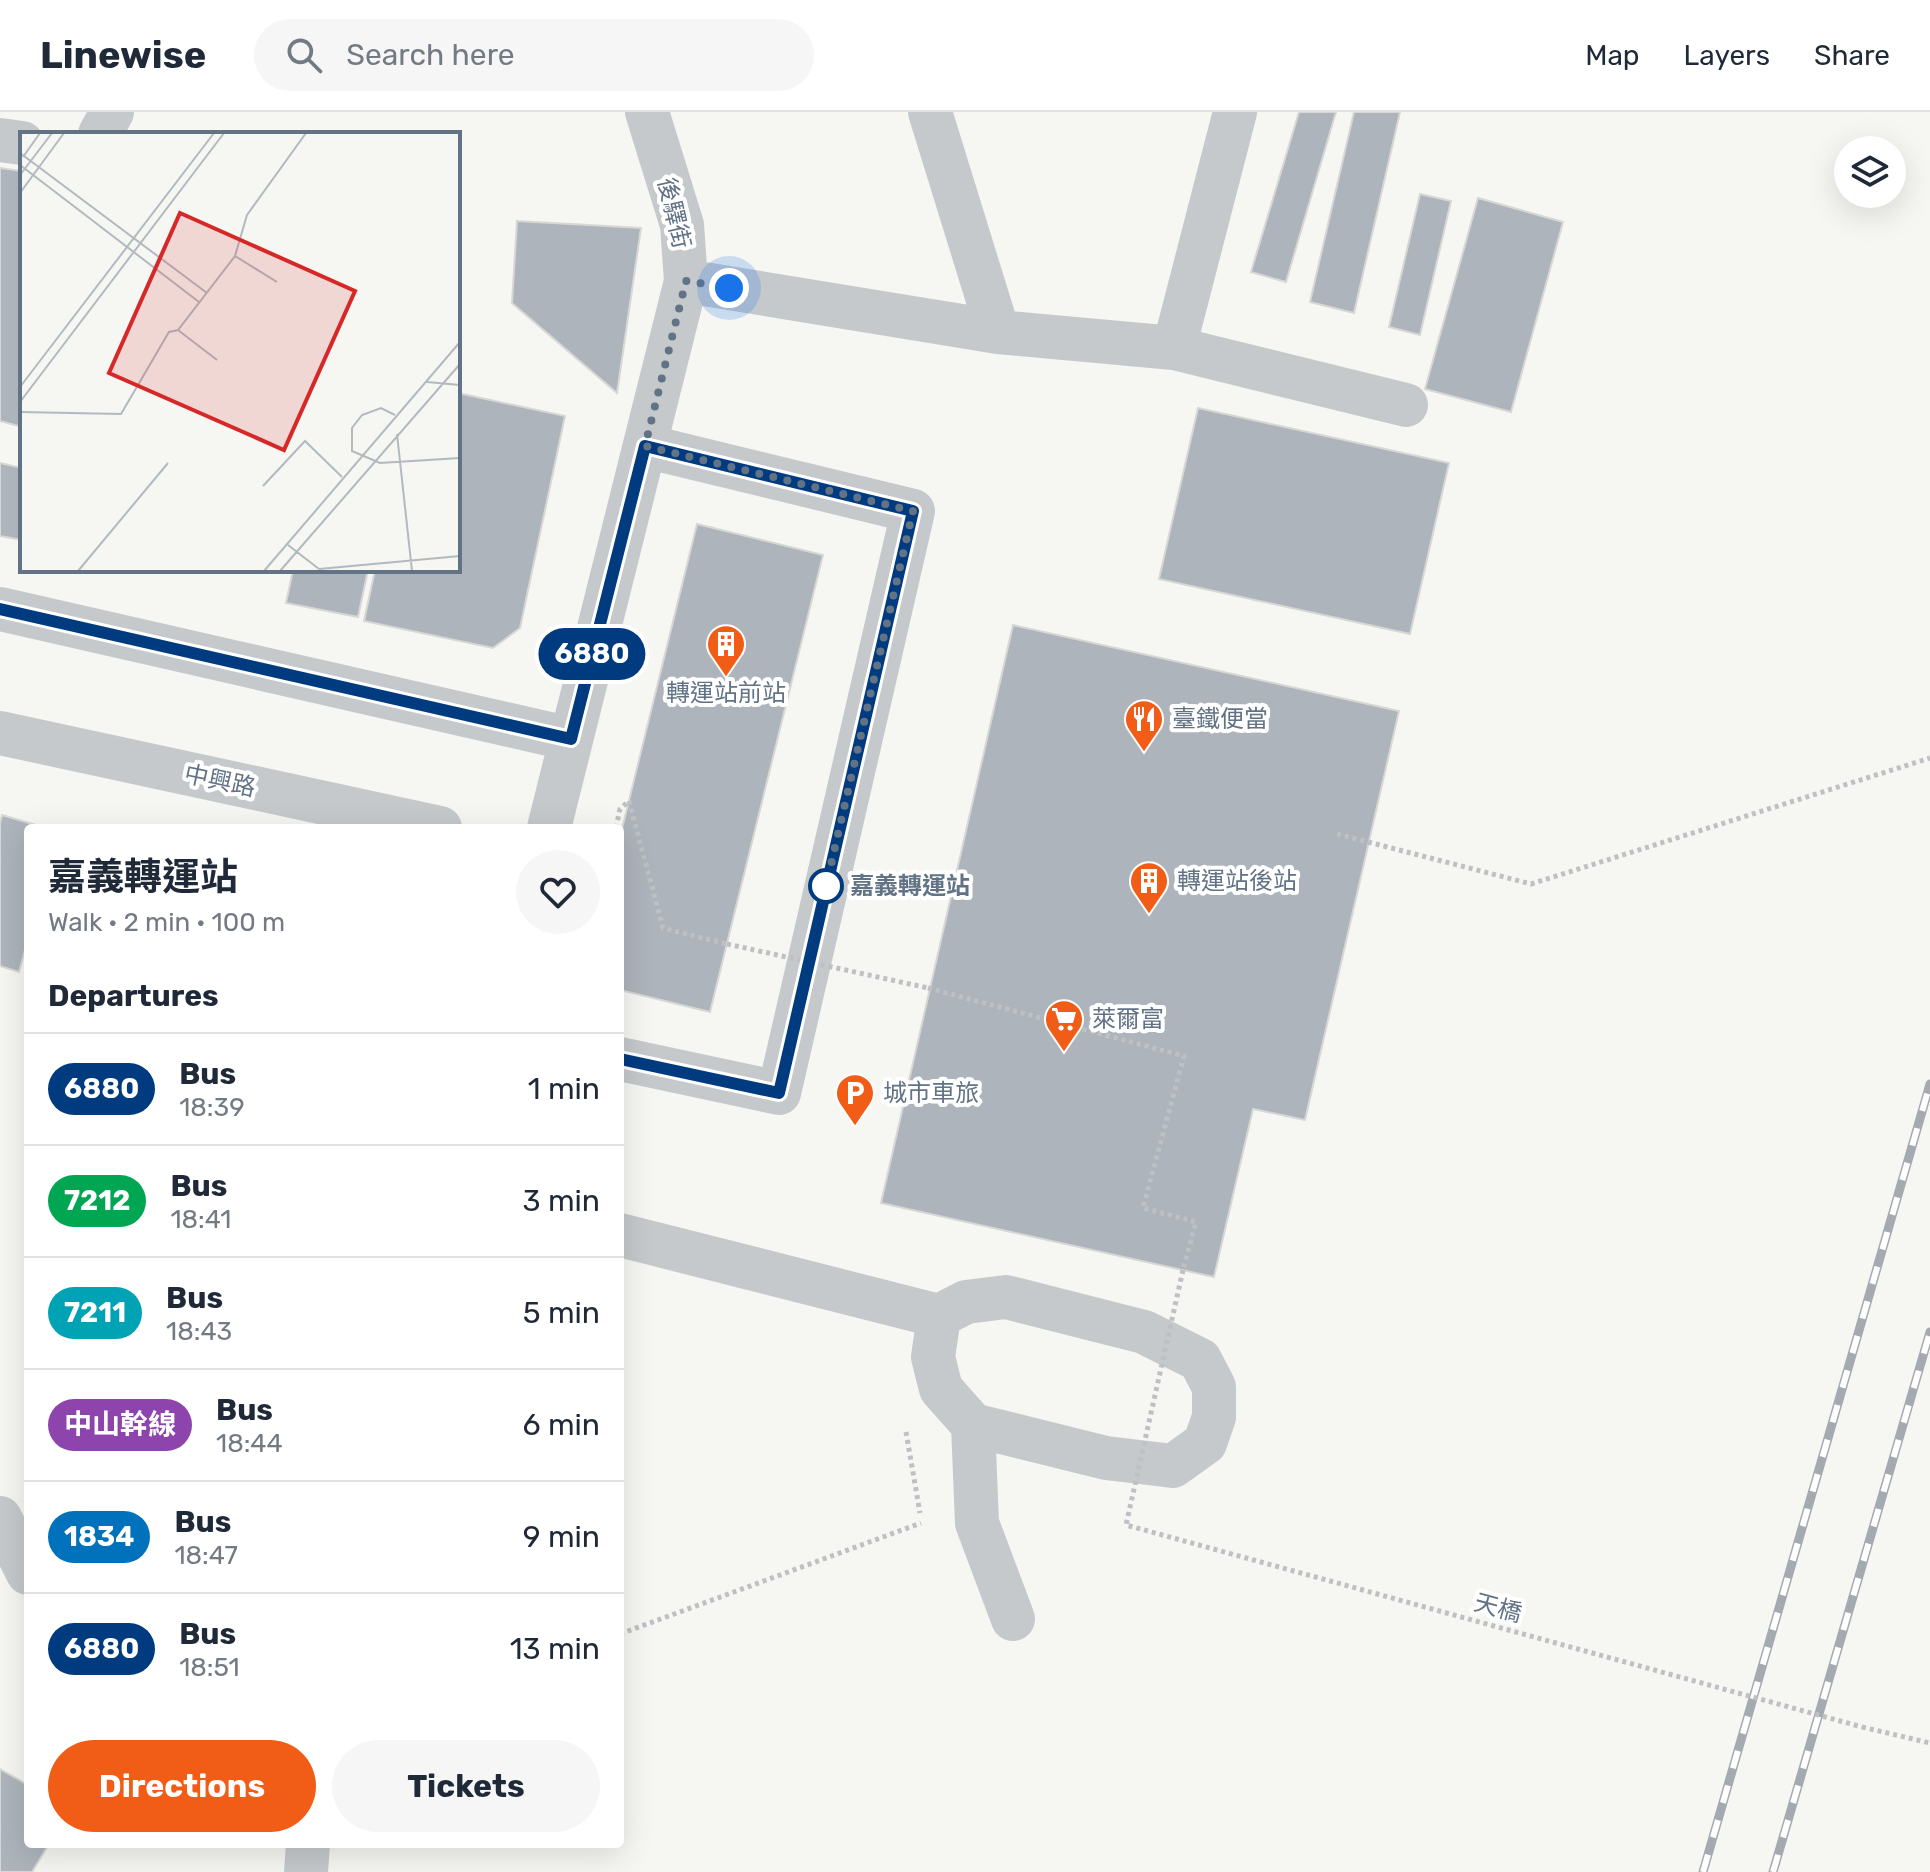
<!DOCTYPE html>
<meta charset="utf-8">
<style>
body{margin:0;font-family:Rubik,"Noto Sans TC",sans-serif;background:#f6f6f7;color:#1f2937;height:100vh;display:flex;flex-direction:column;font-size:30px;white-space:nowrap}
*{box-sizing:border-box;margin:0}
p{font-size:26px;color:#747a83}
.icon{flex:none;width:44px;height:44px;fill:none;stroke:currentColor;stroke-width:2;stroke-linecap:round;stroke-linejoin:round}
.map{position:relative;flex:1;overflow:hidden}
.sheet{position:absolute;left:24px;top:712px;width:600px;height:1024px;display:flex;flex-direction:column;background:#fff;border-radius:8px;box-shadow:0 8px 32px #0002}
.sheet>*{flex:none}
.badge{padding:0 16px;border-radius:26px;font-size:28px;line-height:52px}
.controls{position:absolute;left:1834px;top:24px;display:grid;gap:16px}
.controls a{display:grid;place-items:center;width:72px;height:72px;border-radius:50%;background:#fff;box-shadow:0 8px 32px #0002;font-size:40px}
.you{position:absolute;width:40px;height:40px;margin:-20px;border:6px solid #fff;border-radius:50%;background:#1a73e8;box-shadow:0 0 0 12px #1a73e833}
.map>.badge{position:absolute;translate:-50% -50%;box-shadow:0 0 0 4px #fff}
h2{padding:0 24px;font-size:30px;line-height:72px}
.round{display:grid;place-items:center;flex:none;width:84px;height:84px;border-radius:42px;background:#f6f6f7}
.overview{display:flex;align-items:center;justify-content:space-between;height:136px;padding:0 24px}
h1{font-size:38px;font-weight:700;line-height:60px}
.primary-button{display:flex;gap:16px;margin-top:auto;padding:16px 24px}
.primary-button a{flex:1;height:92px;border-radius:48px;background:#f15d17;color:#fff;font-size:32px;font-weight:700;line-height:92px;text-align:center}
.primary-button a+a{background:#f6f6f7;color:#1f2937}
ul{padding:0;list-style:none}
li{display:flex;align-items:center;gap:24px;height:112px;padding:0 24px;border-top:2px solid #e0e1e3}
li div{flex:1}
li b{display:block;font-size:30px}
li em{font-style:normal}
li .badge{min-width:88px;font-weight:700;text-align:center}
header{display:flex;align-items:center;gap:48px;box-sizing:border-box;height:112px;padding:0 40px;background:#fff;border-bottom:2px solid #e0e1e3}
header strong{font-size:38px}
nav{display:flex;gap:44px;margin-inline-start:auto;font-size:28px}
.search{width:560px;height:72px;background:#f6f6f7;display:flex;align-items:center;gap:20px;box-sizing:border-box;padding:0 28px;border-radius:44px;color:#747a83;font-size:30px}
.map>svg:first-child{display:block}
.building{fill:#adb4bb;stroke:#d7d7d5;stroke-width:2}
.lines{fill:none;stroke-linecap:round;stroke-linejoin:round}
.path{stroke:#bec0c3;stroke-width:5;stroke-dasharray:4 4;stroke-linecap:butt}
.minor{stroke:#c5c9cc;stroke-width:44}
.rail-casing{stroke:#a5aab1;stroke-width:9}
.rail{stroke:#fff;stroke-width:6;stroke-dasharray:18;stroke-linecap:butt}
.path-bridge{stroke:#bec0c3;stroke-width:5;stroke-dasharray:4 4;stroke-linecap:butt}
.line-casing{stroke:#fff;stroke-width:18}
.line{stroke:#003b80;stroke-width:12}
.walk{stroke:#627386;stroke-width:8;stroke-dasharray:0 14.4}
.stop-dot{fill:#fff;stroke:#003b80;stroke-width:4}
.labels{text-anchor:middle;stroke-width:8;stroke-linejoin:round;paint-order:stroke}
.street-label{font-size:24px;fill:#627386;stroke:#fff}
.poi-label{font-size:24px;fill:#627386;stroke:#fff;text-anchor:start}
.stop-label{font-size:24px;font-weight:bold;fill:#627386;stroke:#fff;text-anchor:start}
.inset-road{fill:none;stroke:#b2bac0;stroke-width:2}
.view{fill:#d62828;fill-opacity:0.15;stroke:#d62828;stroke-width:4}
.inset-edge{fill:none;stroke:#627386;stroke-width:4}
</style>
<header>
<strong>Linewise</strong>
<div class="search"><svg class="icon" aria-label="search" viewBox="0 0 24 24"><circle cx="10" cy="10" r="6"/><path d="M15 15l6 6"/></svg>Search here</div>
<nav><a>Map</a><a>Layers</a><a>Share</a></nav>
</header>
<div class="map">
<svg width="1930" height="1760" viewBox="0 0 1930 1760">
<rect width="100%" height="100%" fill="#f6f6f2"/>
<path class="building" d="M1299,0H1336L1286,170L1251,160Z
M1354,0H1400L1354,201L1310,190Z
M0,56L22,59V315L0,309Z
M1420,82L1451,89L1420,223L1389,215Z
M1478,86L1563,110L1511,300L1425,277Z
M517,109L641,116L617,281L512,191Z
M458,281L565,304L520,516L493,536L364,509L375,458H458Z
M1198,296L1449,351L1410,522L1159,467Z
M0,351L22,356V428L0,424Z
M697,412L823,443L710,900L620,878V725Z
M293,458H368L358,505L286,491Z
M1013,513L1399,599L1305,1008L1253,997L1214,1165L881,1091Z
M2,703L46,716H28V827L19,860L0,854V711Z
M0,1657L28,1673V1732H49L32,1760H0Z"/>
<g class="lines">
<path class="path" d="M629,689L663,816L727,832
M616,716L620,697L629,689
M1337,722L1531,772L1930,646
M928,876L1184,944L1143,1096L1196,1110L1183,1158
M906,1320L920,1401
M620,1522L921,1411
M1862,1615L1930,1631"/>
<path class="minor" d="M930,0L998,220
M100,22L112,0
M0,28L22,31
M686,169L998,220L1174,236L1406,293
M1174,236L1235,0
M0,497L571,627
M0,621L440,716
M549,716L686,169L682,113L647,0
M620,947L779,981L913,399L645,334
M620,1123L939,1204
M1006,1185L1144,1220L1200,1248L1214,1275V1305L1205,1331L1173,1354L1106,1346L973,1313L941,1277L933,1245L939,1204L966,1190Z
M973,1313L977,1411L1013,1507
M0,1406L28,1461
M306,1760L308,1732"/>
<g class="rail-casing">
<path id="rail" d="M1703,1760L1930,972
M1773,1760L1930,1220"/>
</g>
<use href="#rail" class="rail"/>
<path class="path-bridge" d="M727,832L928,876
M1183,1158L1126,1413L1862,1615"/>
</g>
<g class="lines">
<g class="line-casing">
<path id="line" d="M0,497L571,627L645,334L913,399L779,981L620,947"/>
</g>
<use href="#line" class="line"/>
<path class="walk" d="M729,176L686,169L645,334L913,399L826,774"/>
</g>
<defs>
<g id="building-pin" transform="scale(2)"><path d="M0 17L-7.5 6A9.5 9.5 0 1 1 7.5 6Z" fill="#f15d17" stroke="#fff"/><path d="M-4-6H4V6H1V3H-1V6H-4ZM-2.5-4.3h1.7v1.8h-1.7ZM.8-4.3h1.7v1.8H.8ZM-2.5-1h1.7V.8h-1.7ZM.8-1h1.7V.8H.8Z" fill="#fff"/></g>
<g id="restaurant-pin" transform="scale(2)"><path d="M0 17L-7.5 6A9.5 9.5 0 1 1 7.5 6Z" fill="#f15d17" stroke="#fff"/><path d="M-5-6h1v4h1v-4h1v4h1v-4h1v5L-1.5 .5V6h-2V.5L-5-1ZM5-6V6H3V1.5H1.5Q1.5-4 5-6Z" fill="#fff"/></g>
<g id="supermarket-pin" transform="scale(2)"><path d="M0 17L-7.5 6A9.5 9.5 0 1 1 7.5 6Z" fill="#f15d17" stroke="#fff"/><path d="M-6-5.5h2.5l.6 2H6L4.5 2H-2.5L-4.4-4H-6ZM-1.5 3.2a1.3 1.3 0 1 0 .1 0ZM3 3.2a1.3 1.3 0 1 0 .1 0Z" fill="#fff"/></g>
<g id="parking-pin" transform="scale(2)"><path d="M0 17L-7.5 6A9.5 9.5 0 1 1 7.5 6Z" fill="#f15d17" stroke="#fff"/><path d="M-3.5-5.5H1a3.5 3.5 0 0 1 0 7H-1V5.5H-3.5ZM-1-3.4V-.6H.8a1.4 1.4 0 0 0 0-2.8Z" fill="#fff"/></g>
</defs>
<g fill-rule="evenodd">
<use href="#building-pin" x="726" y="532"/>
<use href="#restaurant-pin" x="1144" y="607"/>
<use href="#building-pin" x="1149" y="769"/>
<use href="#supermarket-pin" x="1064" y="907"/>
<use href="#parking-pin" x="855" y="981"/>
</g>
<circle class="stop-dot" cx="826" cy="774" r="16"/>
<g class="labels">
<g class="street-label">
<text transform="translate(674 101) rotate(77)" y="8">後驛街</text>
<text transform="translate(220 669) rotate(12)" y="8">中興路</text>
<text transform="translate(1498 1496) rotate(15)" y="8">天橋</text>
</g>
<g class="poi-label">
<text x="726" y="589" text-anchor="middle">轉運站前站</text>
<text x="1172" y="615">臺鐵便當</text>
<text x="1177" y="777">轉運站後站</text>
<text x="1092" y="915">萊爾富</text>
<text x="883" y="989">城市車旅</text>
</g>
<g class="stop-label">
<text x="850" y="782">嘉義轉運站</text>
</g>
</g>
<g transform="translate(20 20)">
<rect width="440" height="440" fill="#f6f6f2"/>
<path class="inset-road" d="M0,21L187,161M3,25L20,1M0,33L179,170M0,43L32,1M0,61L44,1M215,124L257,150M158,198L197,228M407,250L440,253M0,255L194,1M0,270L204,1M0,280L101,282L149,200L158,198L215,124L227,83L286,1M375,283L361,276L342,283L332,296V319L360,331L440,326M377,302L392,439M243,354L285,309L322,345M268,413L299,437M299,437L440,424M58,439L148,331M244,439L440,210M260,439L440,232"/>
<path class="view" d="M160,81L335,159L264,318L89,241Z"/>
<rect width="440" height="440" class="inset-edge"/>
</g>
</svg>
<div class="controls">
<a><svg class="icon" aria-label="layers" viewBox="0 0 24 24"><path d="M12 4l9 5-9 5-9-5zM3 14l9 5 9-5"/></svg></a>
</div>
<div class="you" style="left:729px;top:176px"></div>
<b class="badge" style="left:592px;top:542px;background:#003b80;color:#fff">6880</b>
<section class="sheet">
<div class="overview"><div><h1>嘉義轉運站</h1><p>Walk · 2 min · 100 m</p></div><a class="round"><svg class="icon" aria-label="heart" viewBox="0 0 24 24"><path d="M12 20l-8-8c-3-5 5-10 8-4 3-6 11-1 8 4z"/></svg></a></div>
<h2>Departures</h2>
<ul>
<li><span class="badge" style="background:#003b80;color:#fff">6880</span><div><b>Bus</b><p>18:39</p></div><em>1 min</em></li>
<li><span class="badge" style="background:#00a651;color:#fff">7212</span><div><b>Bus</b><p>18:41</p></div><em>3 min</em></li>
<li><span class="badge" style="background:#00a3b4;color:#fff">7211</span><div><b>Bus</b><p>18:43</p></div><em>5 min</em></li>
<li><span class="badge" style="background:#8e44ad;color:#fff">中山幹線</span><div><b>Bus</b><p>18:44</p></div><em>6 min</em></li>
<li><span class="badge" style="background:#0072bc;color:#fff">1834</span><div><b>Bus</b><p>18:47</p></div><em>9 min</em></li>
<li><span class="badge" style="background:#003b80;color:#fff">6880</span><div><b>Bus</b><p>18:51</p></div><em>13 min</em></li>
</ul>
<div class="primary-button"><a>Directions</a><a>Tickets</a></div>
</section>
</div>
